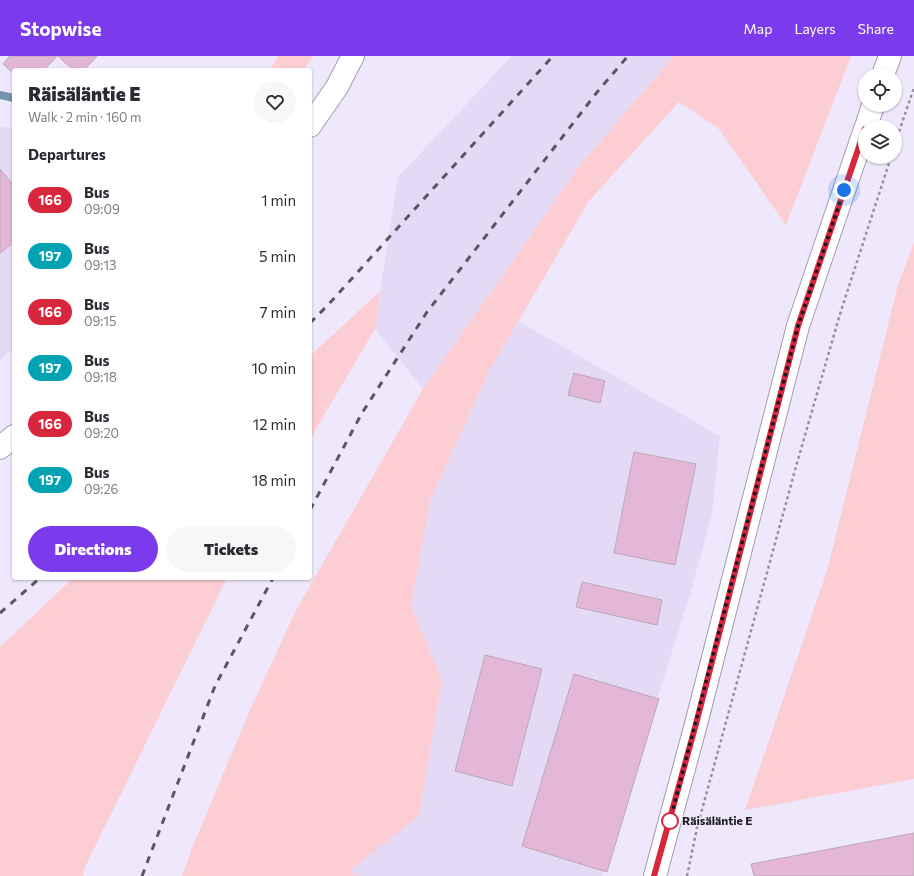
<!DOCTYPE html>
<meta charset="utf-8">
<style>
body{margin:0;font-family:Commissioner,sans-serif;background:#f7f7f7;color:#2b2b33;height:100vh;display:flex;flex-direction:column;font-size:15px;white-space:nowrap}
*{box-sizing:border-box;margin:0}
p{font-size:13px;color:#7c7c81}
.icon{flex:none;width:22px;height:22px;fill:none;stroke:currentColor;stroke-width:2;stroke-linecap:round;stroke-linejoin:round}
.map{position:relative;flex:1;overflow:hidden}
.side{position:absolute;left:12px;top:12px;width:300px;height:512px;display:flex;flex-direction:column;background:#fff;border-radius:4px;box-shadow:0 1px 3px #0004}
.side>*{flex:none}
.badge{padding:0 8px;border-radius:13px;font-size:14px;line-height:26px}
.tools{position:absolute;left:858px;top:12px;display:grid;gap:8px}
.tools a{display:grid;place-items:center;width:44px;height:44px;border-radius:50%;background:#fff;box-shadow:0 1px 3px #0004;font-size:20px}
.you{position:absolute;width:20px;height:20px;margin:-10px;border:3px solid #fff;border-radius:50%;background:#1a73e8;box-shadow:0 0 0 6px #1a73e833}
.map>.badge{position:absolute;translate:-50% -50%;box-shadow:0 0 0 2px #fff}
h2{padding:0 16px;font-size:15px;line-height:36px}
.round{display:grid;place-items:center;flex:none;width:42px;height:42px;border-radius:21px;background:#f7f7f7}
.head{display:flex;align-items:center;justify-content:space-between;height:68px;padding:0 16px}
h1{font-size:19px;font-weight:800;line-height:30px}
.primary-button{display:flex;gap:8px;margin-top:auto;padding:8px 16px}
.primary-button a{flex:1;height:46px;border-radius:24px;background:#7c3aed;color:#fff;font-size:16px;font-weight:800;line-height:46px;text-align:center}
.primary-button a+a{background:#f7f7f7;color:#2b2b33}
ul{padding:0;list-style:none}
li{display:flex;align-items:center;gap:12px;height:56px;padding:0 16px}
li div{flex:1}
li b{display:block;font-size:15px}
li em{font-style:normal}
li .badge{min-width:44px;font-weight:700;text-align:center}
header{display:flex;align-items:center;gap:24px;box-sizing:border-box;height:56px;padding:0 20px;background:#7c3aed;color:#fff}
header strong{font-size:19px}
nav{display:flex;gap:22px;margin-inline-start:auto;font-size:14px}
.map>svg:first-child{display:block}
.built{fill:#e4daf5}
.green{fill:#fcced4}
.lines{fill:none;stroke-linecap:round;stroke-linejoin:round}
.stream{stroke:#7396ad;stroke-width:8}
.building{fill:#e4b7d8;stroke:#baa9b6}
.minor-casing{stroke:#a39daf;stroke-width:24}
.tertiary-casing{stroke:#a39daf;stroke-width:24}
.path{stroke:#95909f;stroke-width:2.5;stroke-dasharray:3 3;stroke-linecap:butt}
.minor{stroke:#fff;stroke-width:22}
.tertiary{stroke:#fff;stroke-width:22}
.rail{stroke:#5b5762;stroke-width:3;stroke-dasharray:7 7;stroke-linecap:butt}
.line-casing{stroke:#fff;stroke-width:9}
.line{stroke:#d7263d;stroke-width:6}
.walk{stroke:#1b1920;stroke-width:4;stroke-dasharray:0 7.2}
.stop-dot{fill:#fff;stroke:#d7263d;stroke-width:2}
.labels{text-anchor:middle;stroke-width:3;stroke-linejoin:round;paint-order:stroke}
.stop-label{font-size:12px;font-weight:bold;fill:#1b1920;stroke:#efe8fc;text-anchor:start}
</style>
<header>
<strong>Stopwise</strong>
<nav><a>Map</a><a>Layers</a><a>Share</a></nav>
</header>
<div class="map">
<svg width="914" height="820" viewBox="0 0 914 820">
<rect width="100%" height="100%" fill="#efe8fc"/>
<path class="built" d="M512,0H674L580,109L423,333L375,273L380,235L398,121Z
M0,70L14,73V292L0,304Z
M516,264L720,380L712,458L691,535L602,820H244L390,461Z"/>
<path class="green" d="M278,0H313L304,14H270Z
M674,0H851L786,169L718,72L679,46L589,145L489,315L430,445L411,550L442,624L419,760L349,815L360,820H182L192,792L250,654L296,554L423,333L580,109Z
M914,186V723L745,754L827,515L898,229Z
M380,235L375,273L310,383V300Z
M73,522H227L85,811L83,820H0V591Z"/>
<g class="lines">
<path class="stream" d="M0,39L14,42"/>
</g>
<path class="building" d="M10,0H57L44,14H14V18L3,8Z
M58,0H97L84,14H73Z
M0,113L14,130V186L0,197Z
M574,317L605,325L600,347L568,339Z
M634,396L696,408L675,509L614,497Z
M582,526L662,544L657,569L576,551Z
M485,599L542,613L512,730L455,715Z
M574,618L659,643L607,816L522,790Z
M914,777V820H754L751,808Z"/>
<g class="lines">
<g class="minor-casing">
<path id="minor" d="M310,70L337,31L353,0
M0,392L14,380"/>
</g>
<g class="tertiary-casing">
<path id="tertiary" d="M883,19L890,0
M866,71L873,49
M655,820L696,668L798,270L865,73"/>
</g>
<path class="path" d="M895,87L914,32
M687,820L697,772L797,407L840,258L891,101"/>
<use href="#minor" class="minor"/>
<use href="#tertiary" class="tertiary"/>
<path class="rail" d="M310,267L328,249L553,0
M310,454L362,357L427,256L598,35L628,0
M0,557L40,522
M142,820L215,630L273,522"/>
</g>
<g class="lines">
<g class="line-casing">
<path id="line" d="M654,820L696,668L798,270L865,73"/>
</g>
<use href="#line" class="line"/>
<path class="walk" d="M670,765L798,270L844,134"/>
</g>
<circle class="stop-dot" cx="670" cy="765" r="8"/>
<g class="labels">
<g class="stop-label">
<text x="682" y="769">Räisäläntie E</text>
</g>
</g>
</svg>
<div class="tools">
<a><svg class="icon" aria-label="locate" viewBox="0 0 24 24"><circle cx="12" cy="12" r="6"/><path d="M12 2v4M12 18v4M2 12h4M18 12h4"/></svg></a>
<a><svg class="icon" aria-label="layers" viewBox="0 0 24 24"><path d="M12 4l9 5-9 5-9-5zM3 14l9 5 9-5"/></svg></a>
</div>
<div class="you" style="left:844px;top:134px"></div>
<section class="side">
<div class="head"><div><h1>Räisäläntie E</h1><p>Walk · 2 min · 160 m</p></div><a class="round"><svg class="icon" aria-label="heart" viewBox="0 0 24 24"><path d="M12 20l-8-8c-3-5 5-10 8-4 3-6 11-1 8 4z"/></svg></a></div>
<h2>Departures</h2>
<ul>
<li><span class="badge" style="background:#d7263d;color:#fff">166</span><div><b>Bus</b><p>09:09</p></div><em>1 min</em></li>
<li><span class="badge" style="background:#00a3b4;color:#fff">197</span><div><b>Bus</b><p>09:13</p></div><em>5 min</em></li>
<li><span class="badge" style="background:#d7263d;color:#fff">166</span><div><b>Bus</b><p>09:15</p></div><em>7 min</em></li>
<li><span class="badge" style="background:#00a3b4;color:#fff">197</span><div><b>Bus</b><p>09:18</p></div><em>10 min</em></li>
<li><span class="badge" style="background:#d7263d;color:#fff">166</span><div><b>Bus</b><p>09:20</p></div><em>12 min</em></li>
<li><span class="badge" style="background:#00a3b4;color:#fff">197</span><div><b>Bus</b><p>09:26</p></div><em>18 min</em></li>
</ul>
<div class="primary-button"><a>Directions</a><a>Tickets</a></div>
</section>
</div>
